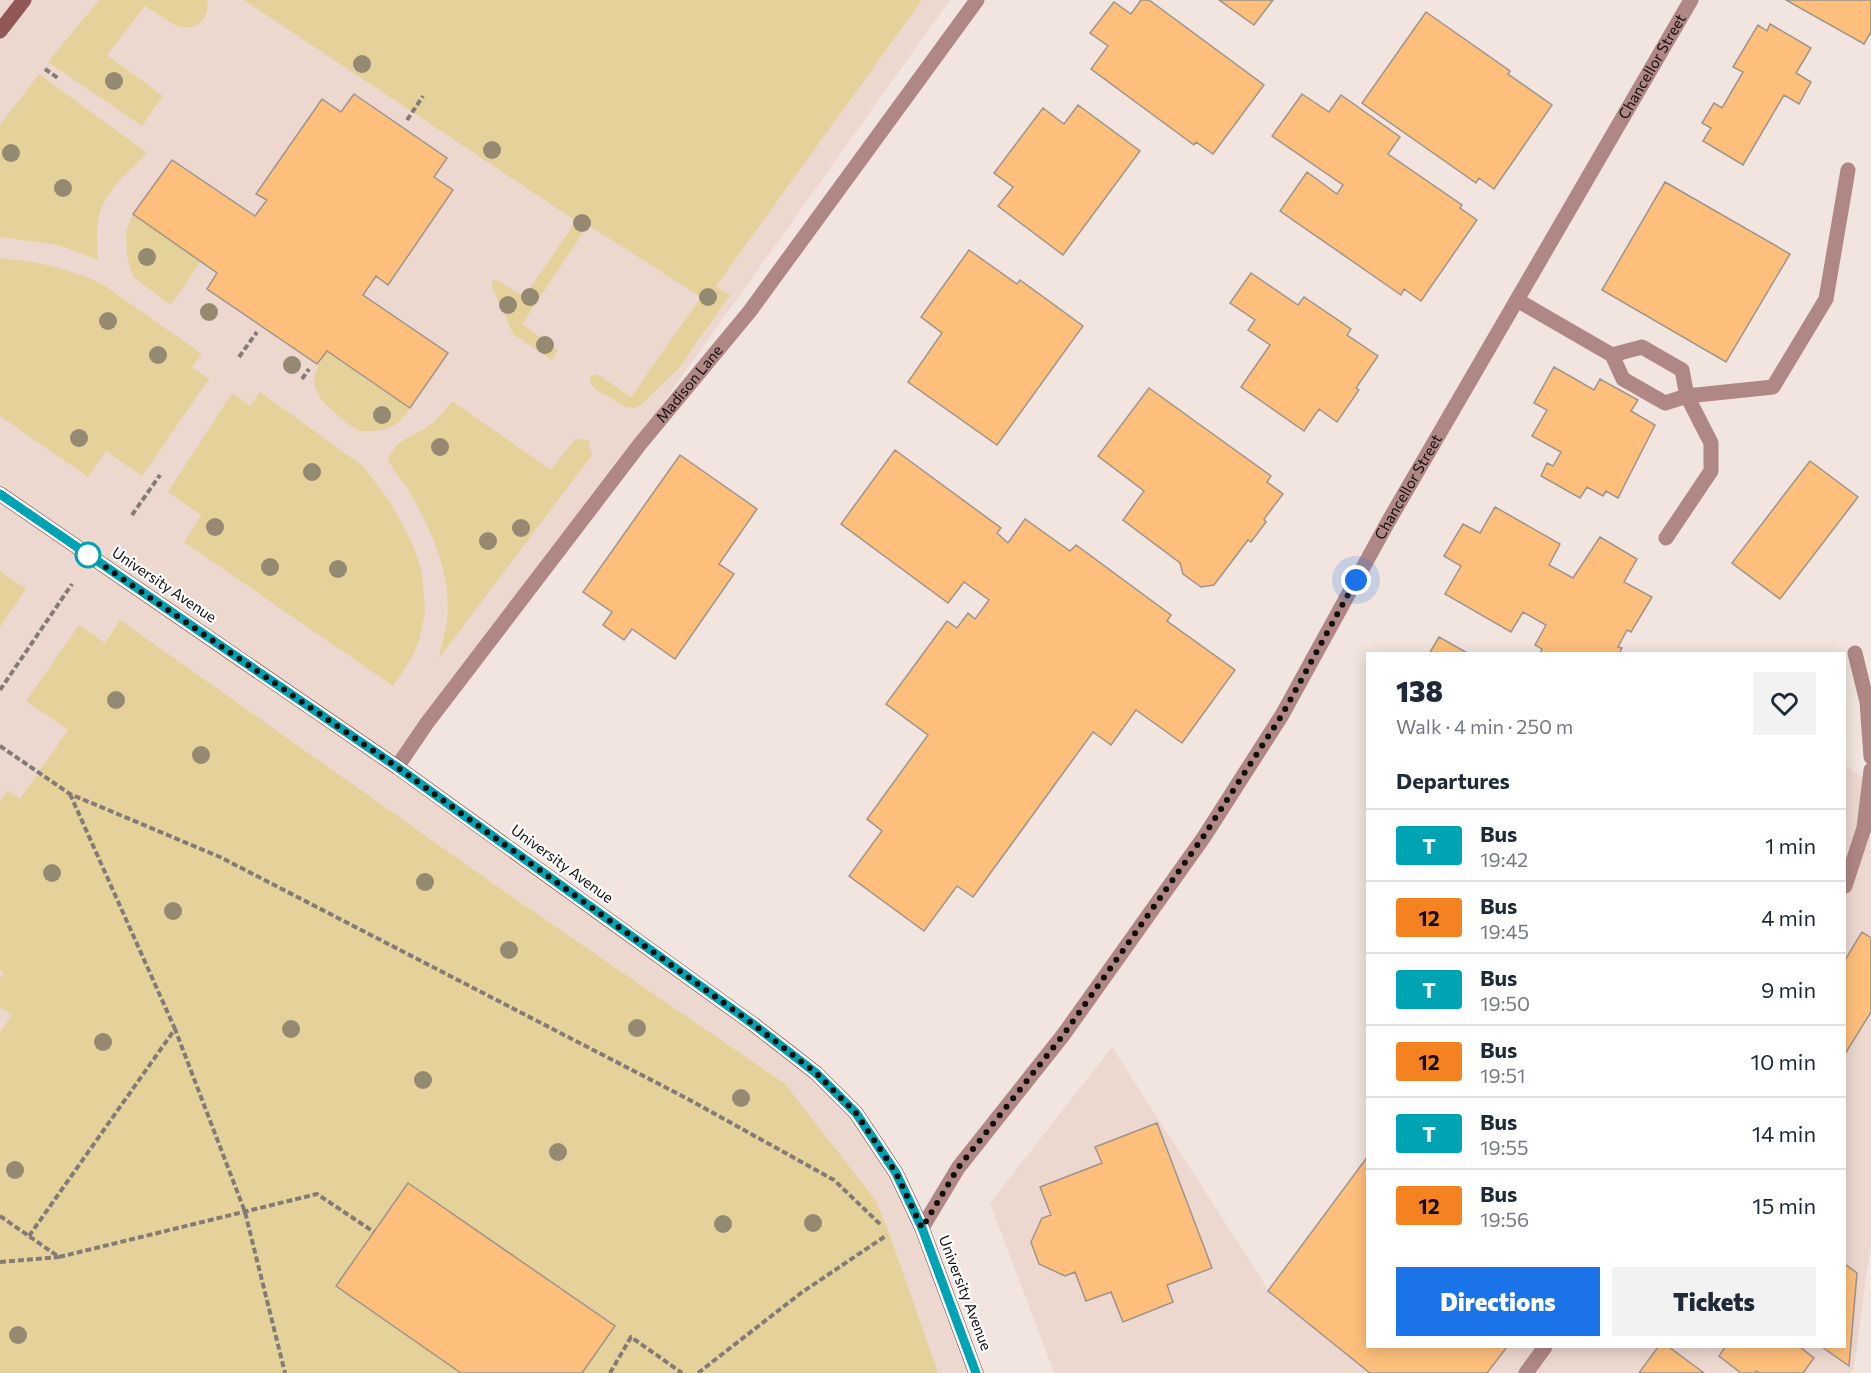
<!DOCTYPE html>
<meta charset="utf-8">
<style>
body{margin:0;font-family:Commissioner,sans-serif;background:#f2f2f3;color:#1f2937;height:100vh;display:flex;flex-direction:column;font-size:22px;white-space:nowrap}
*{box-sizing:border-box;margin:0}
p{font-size:20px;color:#747a83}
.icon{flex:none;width:33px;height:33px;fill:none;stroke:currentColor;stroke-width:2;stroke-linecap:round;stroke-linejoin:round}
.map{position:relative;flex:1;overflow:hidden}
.drawer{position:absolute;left:1366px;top:652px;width:480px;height:696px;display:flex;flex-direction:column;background:#fff;border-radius:0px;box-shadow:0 3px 15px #0003}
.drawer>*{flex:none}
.badge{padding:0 12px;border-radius:4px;font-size:21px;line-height:39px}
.you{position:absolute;width:30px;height:30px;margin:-15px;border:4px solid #fff;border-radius:50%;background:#1a73e8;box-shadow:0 0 0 9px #1a73e833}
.map>.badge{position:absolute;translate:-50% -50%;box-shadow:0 0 0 3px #fff}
h2{padding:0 30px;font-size:22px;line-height:54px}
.round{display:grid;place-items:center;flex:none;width:63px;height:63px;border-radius:0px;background:#f2f2f3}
.overview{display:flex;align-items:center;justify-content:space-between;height:102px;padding:0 30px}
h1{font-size:28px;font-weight:800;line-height:45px}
.primary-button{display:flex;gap:12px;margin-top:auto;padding:12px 30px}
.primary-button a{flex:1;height:69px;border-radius:0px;background:#1a73e8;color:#fff;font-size:24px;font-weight:800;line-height:69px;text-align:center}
.primary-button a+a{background:#f2f2f3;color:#1f2937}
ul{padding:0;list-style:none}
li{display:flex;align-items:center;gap:18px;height:72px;padding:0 30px;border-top:2px solid #e0e1e3}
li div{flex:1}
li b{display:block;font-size:22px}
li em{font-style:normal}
li .badge{min-width:66px;font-weight:700;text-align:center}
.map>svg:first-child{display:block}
.built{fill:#edd8cf}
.green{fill:#e5d19a}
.building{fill:#febf7c;stroke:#9d948b;stroke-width:1.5}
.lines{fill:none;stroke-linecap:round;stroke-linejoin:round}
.path{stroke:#847b77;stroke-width:4;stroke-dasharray:6 3;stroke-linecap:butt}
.service{stroke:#af8785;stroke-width:15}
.minor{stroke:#af8785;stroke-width:15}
.secondary{stroke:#905857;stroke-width:15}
.primary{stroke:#793537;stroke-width:15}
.tree{fill:#968972}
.line-casing{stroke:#fff;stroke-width:14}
.line{stroke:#00a3b4;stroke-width:9}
.walk{stroke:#130f0d;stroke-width:6;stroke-dasharray:0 10.8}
.stop-dot{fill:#fff;stroke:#00a3b4;stroke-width:3}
.labels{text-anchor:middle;stroke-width:4.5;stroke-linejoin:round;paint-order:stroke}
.street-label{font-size:15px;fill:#130f0d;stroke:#fff}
</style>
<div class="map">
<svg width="1871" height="1373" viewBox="0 0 1871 1373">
<rect width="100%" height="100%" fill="#f2e5df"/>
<path class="built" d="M0,0H950L405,765L681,969L791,1043L850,1095L896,1165L979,1373H0Z
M1845,765L1871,783V1242L1854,1369L1851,1373H1054L990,1203L1112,1047L1277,1303L1368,1190V1347H1845Z"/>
<path class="green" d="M99,0H207C209,8 207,16 201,22C183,38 161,15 145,6L107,55L163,96L142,126L48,62Z
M244,0H922L716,286L730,295L679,368L640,406L634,408L626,407L595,389L590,382V377L597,374L631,397L701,297L588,225L522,324L558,350L552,360L513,334L492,286V281L497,280L524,297L576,221Z
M39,74L147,153C132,168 113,184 103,204C95,220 97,243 98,260L59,245L0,237V125Z
M133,214L201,261L171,305L133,277L127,257L126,232Z
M0,258L33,262L59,268L87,277L105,286L202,354L192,367L209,379L142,476L106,451L88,477L0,416Z
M327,351L410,408C400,424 388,432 368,431C367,431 360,431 359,431C353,428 346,421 340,417C313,396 305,381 327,351Z
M260,392L364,467L391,503L413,545L422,572L425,612L419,641L412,658L393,686L184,542L201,515L168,492L232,393L250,406Z
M452,401L551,470L575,439L588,440L592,455L439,658C442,642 448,624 448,608C448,567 430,528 411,494C404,481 393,472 388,459C397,438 412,438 429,426C438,420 445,409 452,401Z
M0,571L26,589L0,627Z
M120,620L515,899L785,1084L876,1201L889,1233L938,1373H0V1032L12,1015L0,1007V978L4,973L0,970V802L8,790L20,799L68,730L26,701L79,625L105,643Z"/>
<path class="building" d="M1141,0H1149L1264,85L1213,154L1196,142L1194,145L1091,69L1108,46L1090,33L1114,2L1131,14Z
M1219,0H1273L1254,25Z
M1786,0H1871V32L1864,44Z
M1426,12L1510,71L1508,74L1552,105L1494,189L1479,178L1476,183L1362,103Z
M1770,24L1811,48L1796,73L1811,82L1799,104L1784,95L1743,165L1703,141L1711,128L1702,123L1714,103L1722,108L1743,72L1733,67L1758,25L1767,31Z
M354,94L447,158L434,177L453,190L388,285L376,276L363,295L448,353L410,408L327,351L317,364L207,289L217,273L133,214L172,160L255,216L267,200L256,194L322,99L341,112Z
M1302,94L1329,112L1341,95L1400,137L1388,154L1462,205L1460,208L1477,220L1421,301L1404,289L1401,295L1280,211L1307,172L1337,194L1343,185L1272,136Z
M1078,105L1140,151L1063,255L998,206L1013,187L994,173L1043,108L1064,124Z
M1665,182L1790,254L1726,362L1602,290Z
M969,250L1017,284L1020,280L1083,326L997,445L908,382L942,333L921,317Z
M1251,273L1298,305L1304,297L1351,329L1347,335L1378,356L1356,388L1359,390L1337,422L1319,409L1304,431L1241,387L1270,345L1248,330L1255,320L1230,303Z
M1554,367L1594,390L1600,379L1638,400L1631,411L1655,425L1618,498L1606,491L1603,496L1587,487L1580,498L1541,476L1547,463L1553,466L1561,452L1532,436L1547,410L1534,403Z
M1149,388L1271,476L1267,482L1283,494L1264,519L1266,522L1251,542L1248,540L1214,585L1201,587L1183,574L1180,563L1123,520L1144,491L1098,456Z
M895,450L1001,528L997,533L1008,543L1025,519L1070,551L1076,545L1171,615L1167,621L1235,670L1182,743L1136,710L1111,745L1093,732L973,897L957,886L924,931L849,876L882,831L867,819L928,735L886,704L947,621L957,628L968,613L975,619L989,600L964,582L948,603L841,524Z
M680,455L757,509L719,564L734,574L675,659L632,629L624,640L603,625L612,612L583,592Z
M1810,461L1858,497L1780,599L1732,563Z
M1495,507L1560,544L1549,565L1573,578L1600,537L1637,559L1624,582L1652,597L1631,632L1627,630L1618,647L1622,648L1619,654H1540L1542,649L1535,645L1546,625L1523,612L1511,632L1445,594L1461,566L1444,556L1463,524L1480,533Z
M1439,637L1469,654H1429Z
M1862,932L1871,938V1012L1845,1054V960Z
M1157,1123L1212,1268L1167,1285L1173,1302L1123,1322L1111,1292L1086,1301L1075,1272L1065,1276L1039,1264L1031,1242L1042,1218L1051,1215L1040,1187L1102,1163L1095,1147Z
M1368,1156V1347H1507L1487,1373H1370L1268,1291Z
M408,1183L615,1326L582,1373H461L336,1286Z
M1845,1264L1857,1273L1849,1366L1822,1347H1845Z
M1658,1347H1669L1704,1373H1639Z
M1725,1347H1800L1814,1358L1803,1373H1760L1756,1371L1755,1373H1741L1719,1356Z"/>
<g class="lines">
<path class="path" d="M45,69L58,78
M407,120L423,96
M239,357L257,332
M302,379L309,369
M132,515L160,475
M0,690L72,584
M0,746L70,794L220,857L688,1099L834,1180L882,1226
M70,794L175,1029
M0,1216L59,1257L317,1194L374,1232
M29,1236L175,1029L245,1212L285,1373
M0,1262L59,1257
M610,1373L631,1337L682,1373
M698,1373L801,1293L887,1235"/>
<path class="service" d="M1517,300L1612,355L1623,379L1665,403L1687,396L1682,370L1642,347L1612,355
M1666,538L1711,471V443L1687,396L1773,387L1826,299L1848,170"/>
<g class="minor">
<path d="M1855,653L1867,702L1871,757"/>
<path id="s1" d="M397,767L427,723L640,444L750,311L977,0"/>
<path d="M1845,886L1864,828L1871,770"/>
<path id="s2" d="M922,1228L958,1168L1064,1034L1204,837L1282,715L1388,522L1691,0"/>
<path d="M1526,1373L1545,1347"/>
</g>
<path class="secondary" d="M0,31L24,0"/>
<path class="primary" d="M0,494L397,767L753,1024L816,1073L856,1113L896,1173L922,1228L976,1373"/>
</g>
<g class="tree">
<circle cx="362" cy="64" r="9"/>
<circle cx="114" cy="81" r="9"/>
<circle cx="492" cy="150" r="9"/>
<circle cx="11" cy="153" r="9"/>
<circle cx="63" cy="188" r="9"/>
<circle cx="582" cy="223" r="9"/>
<circle cx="147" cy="257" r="9"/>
<circle cx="530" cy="297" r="9"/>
<circle cx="708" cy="297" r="9"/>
<circle cx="508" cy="305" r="9"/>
<circle cx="209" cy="312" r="9"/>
<circle cx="108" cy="321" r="9"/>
<circle cx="545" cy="345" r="9"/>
<circle cx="158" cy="355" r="9"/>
<circle cx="292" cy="365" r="9"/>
<circle cx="382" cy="415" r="9"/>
<circle cx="79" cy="438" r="9"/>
<circle cx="440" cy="447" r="9"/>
<circle cx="312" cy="472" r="9"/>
<circle cx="215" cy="527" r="9"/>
<circle cx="521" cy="528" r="9"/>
<circle cx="488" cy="541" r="9"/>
<circle cx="270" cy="567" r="9"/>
<circle cx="338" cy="569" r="9"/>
<circle cx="116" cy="700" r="9"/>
<circle cx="201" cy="755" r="9"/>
<circle cx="52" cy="873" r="9"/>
<circle cx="425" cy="882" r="9"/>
<circle cx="173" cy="911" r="9"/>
<circle cx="509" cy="950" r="9"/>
<circle cx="637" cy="1028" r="9"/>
<circle cx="291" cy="1029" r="9"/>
<circle cx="103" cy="1042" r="9"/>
<circle cx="423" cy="1080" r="9"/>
<circle cx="741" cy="1098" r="9"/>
<circle cx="558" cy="1152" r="9"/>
<circle cx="15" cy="1170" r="9"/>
<circle cx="813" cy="1223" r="9"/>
<circle cx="723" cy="1224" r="9"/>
<circle cx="18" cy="1335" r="9"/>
</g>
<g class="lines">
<g class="line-casing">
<path id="line" d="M0,494L397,767L753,1024L816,1073L856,1113L896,1173L922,1228L976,1373"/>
</g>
<use href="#line" class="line"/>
<path class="walk" d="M88,555L397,767L753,1024L816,1073L856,1113L896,1173L922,1228L958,1168L1064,1034L1203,837L1282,715L1356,580"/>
</g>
<circle class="stop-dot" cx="88" cy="555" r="12"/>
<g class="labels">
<g class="street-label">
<text dy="5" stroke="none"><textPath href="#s2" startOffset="1374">Chancellor Street</textPath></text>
<text dy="5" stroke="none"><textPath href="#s1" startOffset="482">Madison Lane</textPath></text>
<text dy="5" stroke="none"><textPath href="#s2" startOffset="888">Chancellor Street</textPath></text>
<text transform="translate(164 585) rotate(34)" y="5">University Avenue</text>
<text transform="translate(562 864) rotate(36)" y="5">University Avenue</text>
<text transform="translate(965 1293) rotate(69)" y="5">University Avenue</text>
</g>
</g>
</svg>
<div class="you" style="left:1356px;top:580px"></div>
<section class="drawer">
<div class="overview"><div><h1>138</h1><p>Walk · 4 min · 250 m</p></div><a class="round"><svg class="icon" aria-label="heart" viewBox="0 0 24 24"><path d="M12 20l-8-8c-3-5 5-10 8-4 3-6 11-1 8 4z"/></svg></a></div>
<h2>Departures</h2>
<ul>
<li><span class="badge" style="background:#00a3b4;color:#fff">T</span><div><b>Bus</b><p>19:42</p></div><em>1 min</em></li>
<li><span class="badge" style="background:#f58220;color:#111">12</span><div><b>Bus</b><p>19:45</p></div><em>4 min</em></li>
<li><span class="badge" style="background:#00a3b4;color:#fff">T</span><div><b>Bus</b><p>19:50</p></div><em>9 min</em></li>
<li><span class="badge" style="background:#f58220;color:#111">12</span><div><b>Bus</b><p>19:51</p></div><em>10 min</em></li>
<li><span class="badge" style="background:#00a3b4;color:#fff">T</span><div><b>Bus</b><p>19:55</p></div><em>14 min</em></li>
<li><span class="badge" style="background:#f58220;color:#111">12</span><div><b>Bus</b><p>19:56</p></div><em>15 min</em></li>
</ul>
<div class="primary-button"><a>Directions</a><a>Tickets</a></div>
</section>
</div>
